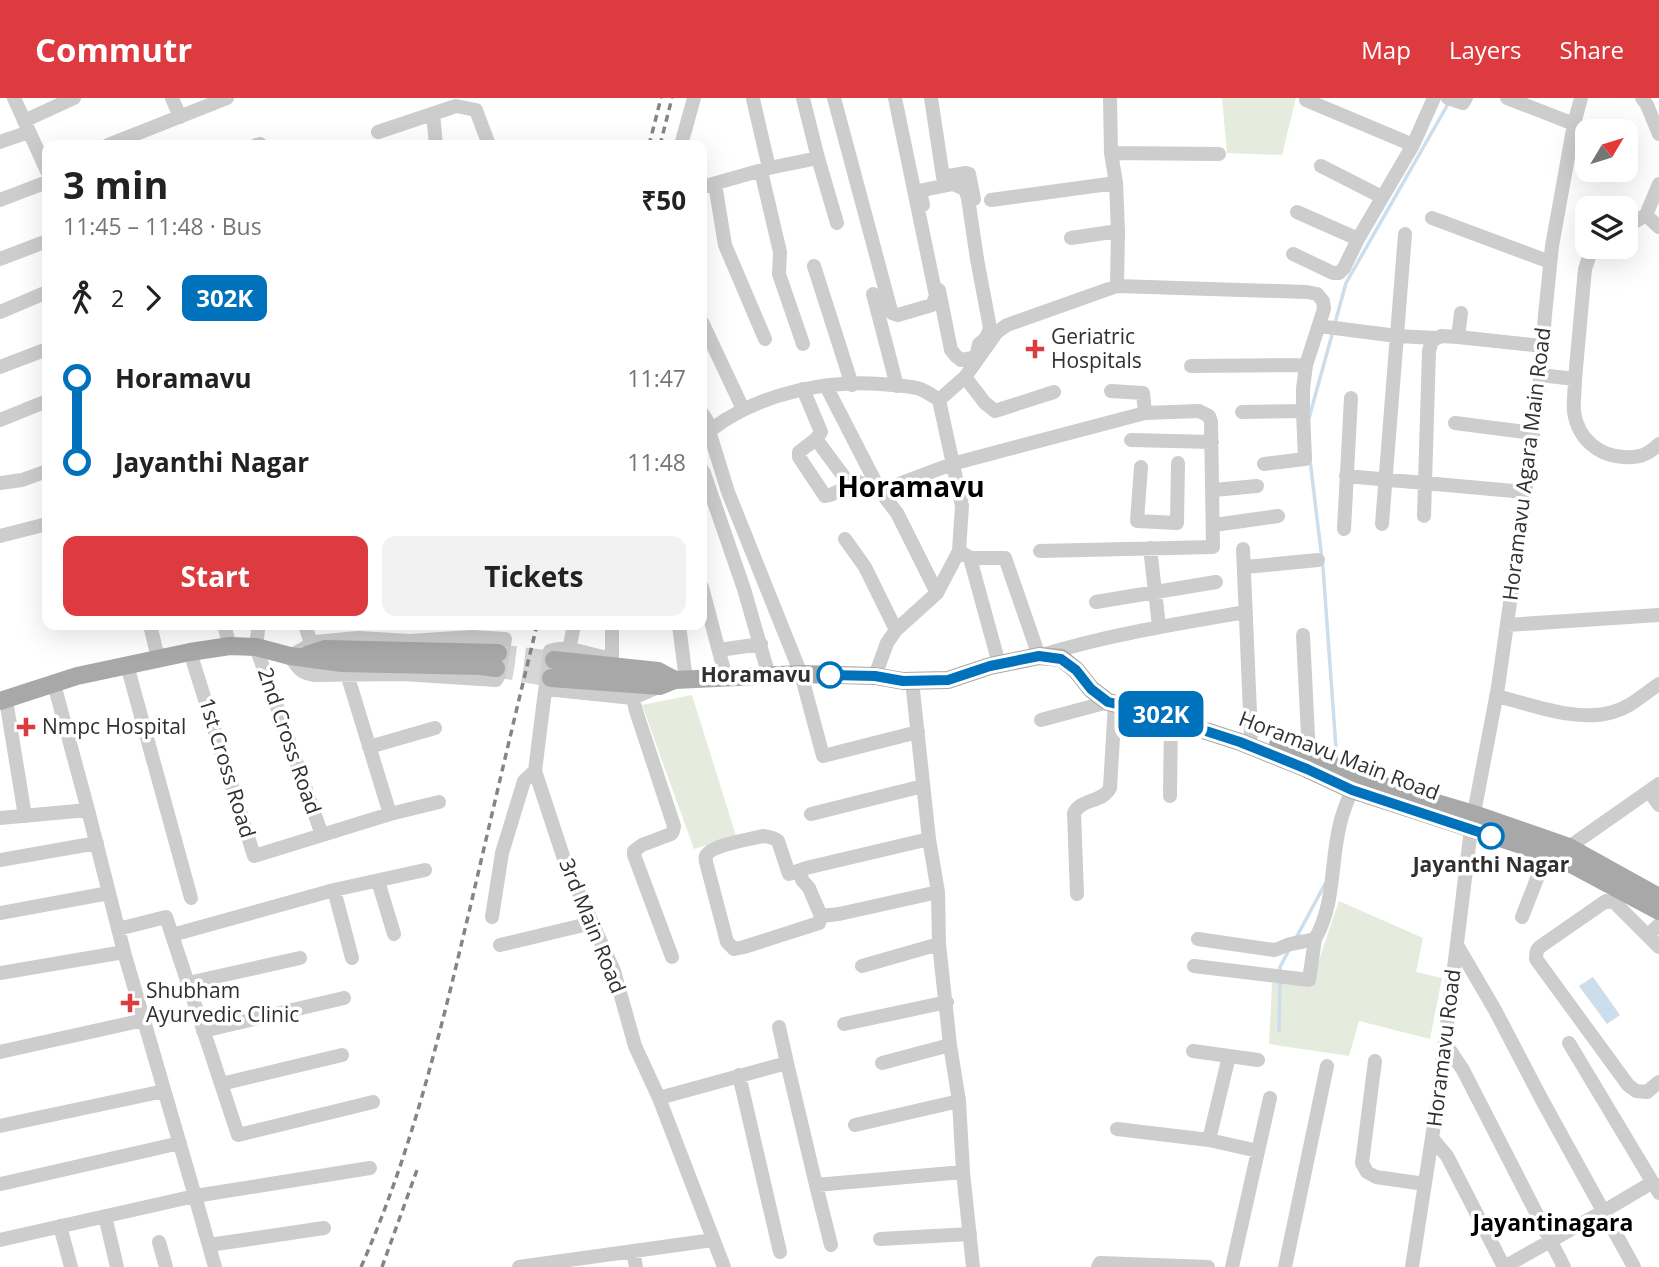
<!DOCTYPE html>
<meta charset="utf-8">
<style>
body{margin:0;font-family:"Open Sans",sans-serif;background:#f2f2f2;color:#222;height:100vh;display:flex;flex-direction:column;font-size:26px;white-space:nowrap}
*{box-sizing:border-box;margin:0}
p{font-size:23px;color:#767676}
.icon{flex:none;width:38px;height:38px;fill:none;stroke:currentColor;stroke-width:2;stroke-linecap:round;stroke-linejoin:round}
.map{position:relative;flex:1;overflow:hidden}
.drawer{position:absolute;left:42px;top:42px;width:665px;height:490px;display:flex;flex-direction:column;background:#fff;border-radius:14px;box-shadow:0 7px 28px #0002}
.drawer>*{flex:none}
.badge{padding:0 14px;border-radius:10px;font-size:24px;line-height:46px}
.needle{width:46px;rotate:52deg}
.buttons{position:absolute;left:1575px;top:21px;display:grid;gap:14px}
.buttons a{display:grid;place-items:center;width:63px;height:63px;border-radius:14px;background:#fff;box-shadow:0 7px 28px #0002;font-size:35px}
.map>.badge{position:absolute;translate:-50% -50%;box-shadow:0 0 0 4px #fff}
.legs{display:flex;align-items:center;gap:10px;height:77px;padding:0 21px;font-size:23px}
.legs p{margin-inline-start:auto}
.overview{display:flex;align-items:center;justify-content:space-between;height:119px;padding:0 21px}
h1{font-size:38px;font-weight:700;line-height:52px}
.primary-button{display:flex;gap:14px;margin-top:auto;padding:14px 21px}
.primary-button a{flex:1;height:80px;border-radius:14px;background:#dd3b3f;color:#fff;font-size:28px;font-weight:700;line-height:80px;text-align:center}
.primary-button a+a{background:#f2f2f2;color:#222}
ul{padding:0 21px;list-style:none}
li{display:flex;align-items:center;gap:24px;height:84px;font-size:26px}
li i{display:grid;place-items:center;width:10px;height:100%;margin:0 9px;background:currentColor}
li i::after{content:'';width:18px;height:18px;margin:-9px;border:5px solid;border-radius:50%;background:#fff}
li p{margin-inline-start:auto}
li:first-child i{background:linear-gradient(#0000 50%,currentColor 0)}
li:last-child i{background:linear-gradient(currentColor 50%,#0000 0)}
header{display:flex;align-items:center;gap:42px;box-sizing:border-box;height:98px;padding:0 35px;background:#dd3b3f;color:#fff}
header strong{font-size:33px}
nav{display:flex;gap:38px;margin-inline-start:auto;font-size:24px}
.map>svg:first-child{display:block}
.green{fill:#e5ecde}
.water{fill:#ccddeb}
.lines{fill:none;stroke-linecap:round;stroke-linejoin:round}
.stream{stroke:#ccddeb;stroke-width:3.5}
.major-tunnel{stroke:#d6d6d6;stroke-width:18;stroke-dasharray:18 9;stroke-linecap:butt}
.minor{stroke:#cdcdcd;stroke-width:14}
.major{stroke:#a8a8a8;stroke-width:18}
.rail{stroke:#858585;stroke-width:3.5;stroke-dasharray:7 5;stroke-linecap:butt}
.line-1-casing{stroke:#fff;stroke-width:16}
.line-1{stroke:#0072bc;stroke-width:10}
.poi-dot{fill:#dd3b3f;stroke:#fff;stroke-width:2.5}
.stop-1-dot{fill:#fff;stroke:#0072bc;stroke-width:3.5}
.labels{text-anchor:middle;stroke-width:7;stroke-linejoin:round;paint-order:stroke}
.poi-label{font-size:21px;fill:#303030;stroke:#fff;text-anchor:start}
.street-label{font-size:21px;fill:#303030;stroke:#fff}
.stop-label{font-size:21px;font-weight:bold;fill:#303030;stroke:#fff;text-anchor:end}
.neighbourhood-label{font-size:23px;font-weight:bold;fill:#000;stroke:#fff}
.district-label{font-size:28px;font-weight:bold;fill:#000;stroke:#fff}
</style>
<header>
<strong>Commutr</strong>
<nav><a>Map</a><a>Layers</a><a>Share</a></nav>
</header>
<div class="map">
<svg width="1659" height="1169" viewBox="0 0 1659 1169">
<rect width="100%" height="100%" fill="#fff"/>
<path class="green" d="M1222,0H1296L1282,57L1227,55Z
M692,597L736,738L694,751L642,607Z
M1339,803L1423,840L1416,874L1442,880L1430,941L1359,923L1349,958L1269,946L1272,885H1311Z"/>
<path class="water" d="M1593,879L1620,917L1607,926L1579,888Z"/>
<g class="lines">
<path class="stream" d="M1335,225L1346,185L1448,6
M1309,320L1333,233
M1310,362L1323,470L1337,664
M1296,840L1325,786
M1280,875V869L1290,850
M1279,933L1280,883"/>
<path class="major-tunnel" d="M498,555L554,562
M496,570L551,580"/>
<path class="minor" d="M14,0L47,73
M172,0L180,19
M834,0L890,209L892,215L898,217L932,207L936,198L895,0
M931,0L943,79L966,75L969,76L974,101
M1448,0L1463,5L1466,0
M1507,0L1574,26
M1642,0L1647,7L1659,36
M753,1L769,70
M1306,2L1413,47
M433,16L436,47
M24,23L74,0
M378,34L456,8L476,12L489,47
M0,44L29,34
M108,47L227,0
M256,47L260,46
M681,47L694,0
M1111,55L1219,56
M818,60L837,125
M1321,68L1382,99
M761,73L780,154L779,176L803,246
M715,86L725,147L765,241
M702,89L769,70L818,60L803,0
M0,102L47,84
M991,102L1116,85
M923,107L921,98L923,92L953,86L965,91L968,100L977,161L990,230L986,240L979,246L985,251
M1297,114L1358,141
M1646,117L1659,129
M1432,120L1550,164
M1626,129L1646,117L1659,86
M1071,140L1118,133
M1293,156L1333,175H1339L1344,170L1358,141L1413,47L1434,0
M0,161L47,143
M814,168L852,287
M1117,188L1307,194L1317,196L1323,203L1324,211L1306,267L1303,291V313L1305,361L1264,366
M939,192L951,252L956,258L961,262L976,259L979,246
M873,196L897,288
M0,214L47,194
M702,224L743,311
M1319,228L1397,238L1436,240
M1458,239L1461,215
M1191,268L1306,267
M0,269L47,251
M1540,277L1575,281C1575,291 1573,304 1574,314C1578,341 1599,358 1624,359C1639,360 1648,357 1659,346
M965,279L985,305L995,313L1054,294
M1575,281L1585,171L1591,153L1595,149
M826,288L880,393L897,415L937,495
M803,291L821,334L816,341L799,354V359L825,398C837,397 847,386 859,384C869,389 866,396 880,393L952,366L1145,315L1199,313L1209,318L1211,324L1213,449L1040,453
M1111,293L1143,295L1145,315
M939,302L965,279L997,234L1007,227L1117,188L1118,133L1116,85L1111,55L1110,0
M1242,314L1303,313
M702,315L712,331
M0,322L47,303
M1455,325L1533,335
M816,341L850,387
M1131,342L1212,344
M1141,369L1137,423L1177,425L1178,365
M702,372L704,375L744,491L769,578
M1346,378L1525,394
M0,385L22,382L47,373
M1214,392L1257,388
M1424,418L1429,253L1432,243L1441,238L1458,239L1543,248
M1382,426L1405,136
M1214,427L1278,418
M1344,431L1351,300
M0,438L47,426
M845,441L865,469L896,532
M1150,450L1159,528
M1243,451L1251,638
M959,453L970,460H1005L1039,558C1107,537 1176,526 1246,514
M970,460L999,566
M1245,469L1318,462
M702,489L726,580
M1096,504L1216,484
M150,527L158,560
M224,527L230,548
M256,527L258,532L256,549L322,737
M305,527L311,545
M612,527V560
M679,527L686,582
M1507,527L1659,517
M1303,537L1309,658
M472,539L505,541L499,577L496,582L402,576L315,577C300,575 298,570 290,558L315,544L358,540L410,543Z
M569,552L574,527
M719,552L761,546
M190,554L254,758L390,716L347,576
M609,560C591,558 567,546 550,553L535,673L565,764L614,873L635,948L659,1000L724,1169
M127,567L191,800
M875,578L887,545L896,532L937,495L959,453L962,408L939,302
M912,583L929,741L938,794L939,846L950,947L959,1003L963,1074L973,1169
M546,591L633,600L660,588
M1496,598C1531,606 1577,625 1613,614C1631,609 1644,596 1659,586
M633,600L636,613L674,728L673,733L671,736L642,747L634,753V757L672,859
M6,602L25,718
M1041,622L1108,604
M918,634L823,658L801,576L728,394L710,336L712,331C762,294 831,280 893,287C901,288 912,288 920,291C926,293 933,298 939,302
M369,649L435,630
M1649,693L1659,707
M1170,698L1171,618
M390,716L439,704
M811,716L923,688
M0,720L88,712
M929,741L806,770L789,776L778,743C773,739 769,739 763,738C751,741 711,747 706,758C705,760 706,762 706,764L727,844L734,851L744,849L819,825L821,818L839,816L938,794
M1569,749L1659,686
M0,762L97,745
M800,772L802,782L809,790L821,818
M378,783L394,836
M334,792L352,860
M1077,796L1074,715C1082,700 1102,705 1110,690L1115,605
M0,815L109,795
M492,819L502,755L524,683L535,673
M1522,819L1547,755
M118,831L166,819L238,1037L373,1004
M172,837L334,792L425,772
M1648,837L1659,827
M1198,841L1274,852C1280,851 1285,847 1291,846C1299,844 1307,843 1315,841C1336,805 1330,761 1341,722C1344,709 1351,698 1352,685
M500,847L592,825
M1457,847L1495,912L1542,1002L1634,1169
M1659,849L1615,805L1606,803L1541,848C1536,851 1536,856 1536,861L1628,987L1636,993L1647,994L1659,984
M862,868L939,846
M1194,868L1309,882L1315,841
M0,875L124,854
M188,885L300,860
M844,926L947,904
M779,929L787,965
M203,933L344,900
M1445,945L1463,972L1564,1169
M1569,945L1659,1095
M1193,953L1229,958L1209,1042
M0,954L144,922
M1229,958L1258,962
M1375,963L1362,1065L1367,1074L1376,1079L1425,1086
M882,965L950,947
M739,977L780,1154
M221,986L342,957
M659,1000L787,965L816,1087L963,1074
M855,1027L959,1003
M0,1028L164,993
M1117,1031L1209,1042L1258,1053
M1432,1040L1447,1058L1504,1169
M1,1086L180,1045
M816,1087L831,1147
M105,1118L117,1169
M60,1128L71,1169
M880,1141L970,1136
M0,1142L195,1098L124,854L88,712L54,586
M159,1144L166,1169
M209,1147L324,1130
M633,1153L636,1169
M215,1169L195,1098L370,1070
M519,1169L713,1142
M1098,1169L1100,1165L1208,1169
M1232,1169L1270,1000
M1285,1169L1327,968
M1412,1169L1438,1001L1471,731L1498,589L1511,498L1539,292L1545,217L1552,148L1574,26L1581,0
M1504,1169L1604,1113L1653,1084"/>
<path class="major" d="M307,557L325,551L498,555
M554,562L658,573L675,582
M551,580L660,588L675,582L801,576L875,578L903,583L948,582L990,568L1039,558L1061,560L1076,572L1091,591L1108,604L1173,619L1181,625L1240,644L1307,671L1352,692L1558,759L1659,813
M0,603L77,578L190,554L230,548L256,549L290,558L342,565L481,568L496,570
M1278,647L1397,693L1474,716L1569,749L1659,799"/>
<path class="rail" d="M649,47L661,0
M660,47L672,0
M361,1169C412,1054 441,932 470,810C492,716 514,621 537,527
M382,1169L417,1072"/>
</g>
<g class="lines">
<g class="line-1-casing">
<path id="line-1" d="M830,577L875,578L903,583L948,582L990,568L1039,558L1061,561L1076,572L1091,591L1108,604L1173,619L1181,625L1240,644L1307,671L1352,692L1491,738"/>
</g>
<use href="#line-1" class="line-1"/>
</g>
<g class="poi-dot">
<path d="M1031.5 240.5h7v7h7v7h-7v7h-7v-7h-7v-7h7z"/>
<path d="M22.5 618.5h7v7h7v7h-7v7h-7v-7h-7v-7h7z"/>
<path d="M126.5 894.5h7v7h7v7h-7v7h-7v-7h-7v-7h7z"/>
</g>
<g class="stop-1-dot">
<circle cx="830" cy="577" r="12"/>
<circle cx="1491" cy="738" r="12"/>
</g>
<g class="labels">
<g class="poi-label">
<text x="1051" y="246">Geriatric<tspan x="1051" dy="24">Hospitals</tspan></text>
<text x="42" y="636">Nmpc Hospital</text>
<text x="146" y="900">Shubham<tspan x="146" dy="24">Ayurvedic Clinic</tspan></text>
</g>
<g class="street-label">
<text transform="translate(1527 366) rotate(-83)" y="7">Horamavu Agara Main Road</text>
<text transform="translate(289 643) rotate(71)" y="7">2nd Cross Road</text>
<text transform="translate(1339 658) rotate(21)" y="7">Horamavu Main Road</text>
<text transform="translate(227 670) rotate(73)" y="7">1st Cross Road</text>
<text transform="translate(592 828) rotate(68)" y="7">3rd Main Road</text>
<text transform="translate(1444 950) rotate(-83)" y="7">Horamavu Road</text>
</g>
<g class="stop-label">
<text x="811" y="584">Horamavu</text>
<text x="1491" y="774" text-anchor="middle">Jayanthi Nagar</text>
</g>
<g class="neighbourhood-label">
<text x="1553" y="1133">Jayantinagara</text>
</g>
<g class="district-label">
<text x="911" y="399">Horamavu</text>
</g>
</g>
</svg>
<div class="buttons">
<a><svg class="needle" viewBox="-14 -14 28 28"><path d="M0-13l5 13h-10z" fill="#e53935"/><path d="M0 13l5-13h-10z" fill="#767676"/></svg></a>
<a><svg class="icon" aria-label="layers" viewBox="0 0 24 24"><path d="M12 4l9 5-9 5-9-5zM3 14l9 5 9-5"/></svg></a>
</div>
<b class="badge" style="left:1161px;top:616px;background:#0072bc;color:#fff">302K</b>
<section class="drawer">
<div class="overview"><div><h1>3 min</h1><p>11:45 – 11:48 · Bus</p></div><b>₹50</b></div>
<div class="legs"><svg class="icon" aria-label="walk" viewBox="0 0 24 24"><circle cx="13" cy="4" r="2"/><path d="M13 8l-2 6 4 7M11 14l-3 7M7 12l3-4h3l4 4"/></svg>2<svg class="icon" aria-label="forward" viewBox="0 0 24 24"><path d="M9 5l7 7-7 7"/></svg><b class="badge" style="background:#0072bc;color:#fff">302K</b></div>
<ul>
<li><i style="color:#0072bc"></i><b>Horamavu</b><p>11:47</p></li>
<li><i style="color:#0072bc"></i><b>Jayanthi Nagar</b><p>11:48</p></li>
</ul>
<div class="primary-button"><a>Start</a><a>Tickets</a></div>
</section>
</div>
